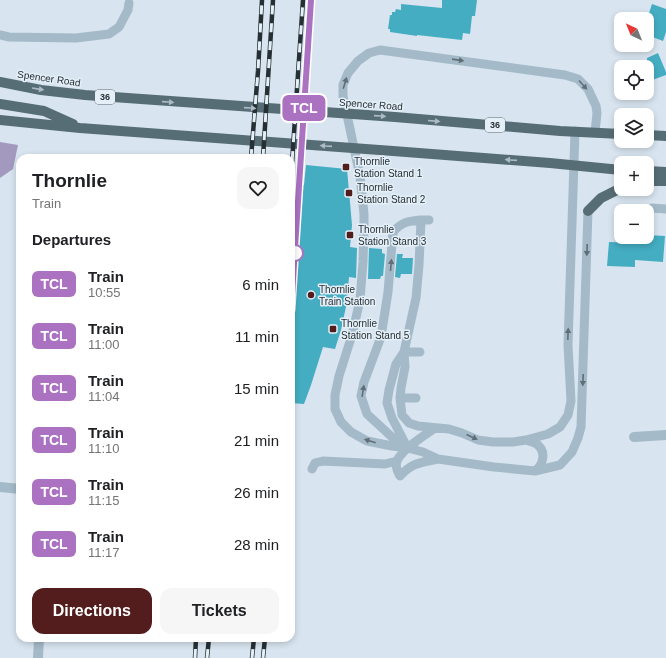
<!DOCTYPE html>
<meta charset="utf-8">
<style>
body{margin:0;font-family:Helvetica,sans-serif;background:#f6f6f6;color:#202124;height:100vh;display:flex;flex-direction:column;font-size:15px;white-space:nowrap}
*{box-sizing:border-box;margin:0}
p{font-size:13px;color:#757577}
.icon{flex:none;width:22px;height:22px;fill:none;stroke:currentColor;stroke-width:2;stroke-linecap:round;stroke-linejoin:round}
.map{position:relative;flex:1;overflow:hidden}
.side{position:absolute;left:16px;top:154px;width:279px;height:488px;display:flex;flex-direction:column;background:#fff;border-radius:12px;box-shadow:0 2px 6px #0003}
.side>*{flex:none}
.badge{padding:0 8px;border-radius:6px;font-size:14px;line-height:26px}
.needle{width:26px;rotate:317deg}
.tools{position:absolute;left:614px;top:12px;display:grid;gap:8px}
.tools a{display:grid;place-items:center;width:40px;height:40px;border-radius:8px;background:#fff;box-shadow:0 2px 6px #0003;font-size:20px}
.map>.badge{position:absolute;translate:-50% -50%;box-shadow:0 0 0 2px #fff}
h2{padding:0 16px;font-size:15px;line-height:36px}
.round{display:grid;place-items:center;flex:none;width:42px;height:42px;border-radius:12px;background:#f6f6f6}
.head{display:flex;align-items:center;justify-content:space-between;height:68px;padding:0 16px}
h1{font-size:19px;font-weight:700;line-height:30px}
.button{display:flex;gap:8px;margin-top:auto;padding:8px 16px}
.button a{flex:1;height:46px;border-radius:12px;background:#531d1e;color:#fff;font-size:16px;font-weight:700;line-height:46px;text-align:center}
.button a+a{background:#f6f6f6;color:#202124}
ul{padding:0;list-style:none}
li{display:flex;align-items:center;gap:12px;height:52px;padding:0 16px}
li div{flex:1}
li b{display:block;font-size:15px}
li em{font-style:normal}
li .badge{min-width:44px;font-weight:700;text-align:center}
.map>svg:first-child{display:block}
.green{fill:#a399be}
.building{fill:#44adc2}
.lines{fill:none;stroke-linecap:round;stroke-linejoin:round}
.service{stroke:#a5bac8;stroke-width:9}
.minor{stroke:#a5bac8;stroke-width:10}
.primary{stroke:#576d75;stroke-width:10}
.rail-casing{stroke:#263034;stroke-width:4.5}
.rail{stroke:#e4eff8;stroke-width:3;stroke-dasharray:9;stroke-linecap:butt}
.oneway{fill:#5f6e77}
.oneway2{fill:#acbbc4}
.line-casing{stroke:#fff;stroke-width:9}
.line{stroke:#ab72c2;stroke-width:6}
.poi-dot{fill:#531d1e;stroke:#e4eff8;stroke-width:1.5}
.stop-dot{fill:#fff;stroke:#ab72c2;stroke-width:2}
.labels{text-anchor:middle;stroke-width:3;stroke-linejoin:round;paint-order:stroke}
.shield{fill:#e4eff8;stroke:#5f696f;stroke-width:1}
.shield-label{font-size:9px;font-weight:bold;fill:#263034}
.street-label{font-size:10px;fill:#263034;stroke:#e4eff8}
.poi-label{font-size:10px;fill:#263034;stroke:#e4eff8;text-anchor:start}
</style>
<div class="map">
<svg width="666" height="658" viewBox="0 0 666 658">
<rect width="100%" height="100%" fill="#d8e5f0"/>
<path class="green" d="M0,142L18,145L13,169L0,178Z"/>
<path class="building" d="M442,0H477L475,16H472L470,34L463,33L462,40L417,35V36L390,32V29H388L390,15H392V12H395L396,9L401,10V4L442,8Z
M652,4L666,9V32L663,41L647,35V19Z
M658,53L666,72V75L647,82V58Z
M306,165L347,169L352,225L350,247L357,248L356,278L349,277L347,302L341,330L335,349L323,347L311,385L304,404L291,403V185H304Z
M647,235L665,236L663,262L635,260V267L607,266L609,242L637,243V237H647Z
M369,248L382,249V253L385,254L383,276H381L380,279H368Z
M397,254H403L402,258H413L412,274H401L400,278L395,277Z"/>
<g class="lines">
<path class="service" d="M0,35L9,37L76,38L109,34L119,27L128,10L129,3
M652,208L666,209
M588,211L581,427L578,438L572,452L560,465L535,471L494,467L438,459L423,452L408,448L392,446L367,441L351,432L341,422L335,409V395L339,376L352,335L360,300L363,262L364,229V214L360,176L343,96V85L348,73L358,61L369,53L380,50L565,75L578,79L588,89L596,106L597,113L595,132
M429,220H421L419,265L416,298L404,352L405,367L401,388L400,398L402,415L409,423L418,426L449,429L462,433L478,440L493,442H513L526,440L548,434L560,427L568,415L571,401L568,345L575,131
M404,352L396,364L389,390L387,403L392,418L407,447
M404,352H420
M400,398H416
M435,428C425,435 401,450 397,461C395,466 397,471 400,476C413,462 420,463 438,459
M526,440C529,441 532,442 535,443C547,450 544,464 535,471
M405,446L393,438L367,414L361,396L364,382L381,337L388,292L393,232C402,222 408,221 421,220
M312,469L315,463L323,461L385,464L397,461"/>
<path class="minor" d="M634,437L666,435
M0,487L20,489
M38,658L39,638"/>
<path class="primary" d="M0,82L41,90L85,95L395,117L560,131L621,134
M0,104L44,111L73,124
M0,120L80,128L393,151L550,163L621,170
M647,135L666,136
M647,171L666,172
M647,181H666
M588,211L601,198L621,188"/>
<g class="rail-casing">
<path id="rail" d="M251,158L258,71L262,0
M263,158L273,0
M291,178L303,0
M291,310L311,0
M195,658L196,638
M207,658L209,638
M252,658L254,638
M263,658L265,638"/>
</g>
<use href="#rail" class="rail"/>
</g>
<defs><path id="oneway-solid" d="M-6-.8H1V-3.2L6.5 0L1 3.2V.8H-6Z"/></defs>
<g class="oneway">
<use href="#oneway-solid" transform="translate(458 60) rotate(8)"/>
<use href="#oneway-solid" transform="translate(345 83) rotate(-73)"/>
<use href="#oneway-solid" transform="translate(583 85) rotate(48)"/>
<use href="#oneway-solid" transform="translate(587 250) rotate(92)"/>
<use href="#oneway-solid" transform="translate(391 265) rotate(-85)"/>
<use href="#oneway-solid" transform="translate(568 334) rotate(-88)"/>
<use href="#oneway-solid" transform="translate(583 380) rotate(92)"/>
<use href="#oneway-solid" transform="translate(363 391) rotate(-81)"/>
<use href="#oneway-solid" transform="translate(472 437) rotate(24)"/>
<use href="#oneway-solid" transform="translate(370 441) rotate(-162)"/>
</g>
<g class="oneway2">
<use href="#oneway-solid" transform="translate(38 89) rotate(9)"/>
<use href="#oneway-solid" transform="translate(168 102) rotate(4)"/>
<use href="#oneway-solid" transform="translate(250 108) rotate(4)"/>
<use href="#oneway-solid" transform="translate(380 116) rotate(4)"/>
<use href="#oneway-solid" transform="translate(434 121) rotate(5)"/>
<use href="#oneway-solid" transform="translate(326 146) rotate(-176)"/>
<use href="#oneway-solid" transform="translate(511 160) rotate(-176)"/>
</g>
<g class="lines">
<g class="line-casing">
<path id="line" d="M291,310L311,0"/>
</g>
<use href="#line" class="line"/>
</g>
<g class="poi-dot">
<rect x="342" y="163" width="8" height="8" rx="2"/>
<rect x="345" y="189" width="8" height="8" rx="2"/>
<rect x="346" y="231" width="8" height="8" rx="2"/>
<circle cx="311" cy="295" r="4"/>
<rect x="329" y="325" width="8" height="8" rx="2"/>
</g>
<circle class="stop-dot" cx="295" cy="253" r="8"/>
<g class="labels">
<g class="shield">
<rect x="95" y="90" width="20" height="14" rx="3"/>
<rect x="485" y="118" width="20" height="14" rx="3"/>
</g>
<g class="shield-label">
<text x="105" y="100">36</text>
<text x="495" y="128">36</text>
</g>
<g class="street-label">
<text transform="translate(49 78) rotate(8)" y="4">Spencer Road</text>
<text transform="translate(371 104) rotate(4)" y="4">Spencer Road</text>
</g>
<g class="poi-label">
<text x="354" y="165">Thornlie<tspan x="354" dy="12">Station Stand 1</tspan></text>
<text x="357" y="191">Thornlie<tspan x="357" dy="12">Station Stand 2</tspan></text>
<text x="358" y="233">Thornlie<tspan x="358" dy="12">Station Stand 3</tspan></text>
<text x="319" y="293">Thornlie<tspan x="319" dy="12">Train Station</tspan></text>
<text x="341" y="327">Thornlie<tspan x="341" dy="12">Station Stand 5</tspan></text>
</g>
</g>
</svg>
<div class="tools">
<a><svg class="needle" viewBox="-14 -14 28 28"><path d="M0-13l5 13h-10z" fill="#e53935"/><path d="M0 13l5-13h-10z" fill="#757577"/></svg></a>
<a><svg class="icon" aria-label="locate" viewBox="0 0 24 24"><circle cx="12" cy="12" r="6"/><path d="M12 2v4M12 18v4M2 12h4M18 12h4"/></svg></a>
<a><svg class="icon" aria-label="layers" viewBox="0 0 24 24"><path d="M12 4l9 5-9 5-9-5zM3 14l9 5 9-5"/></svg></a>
<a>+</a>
<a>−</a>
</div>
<b class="badge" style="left:304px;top:108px;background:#ab72c2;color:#fff">TCL</b>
<section class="side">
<div class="head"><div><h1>Thornlie</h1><p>Train</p></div><a class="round"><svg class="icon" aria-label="heart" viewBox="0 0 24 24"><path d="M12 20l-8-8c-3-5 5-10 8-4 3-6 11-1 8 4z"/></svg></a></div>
<h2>Departures</h2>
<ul>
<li><span class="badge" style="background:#ab72c2;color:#fff">TCL</span><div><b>Train</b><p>10:55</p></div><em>6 min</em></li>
<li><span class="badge" style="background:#ab72c2;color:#fff">TCL</span><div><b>Train</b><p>11:00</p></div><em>11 min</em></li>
<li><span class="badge" style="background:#ab72c2;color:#fff">TCL</span><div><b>Train</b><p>11:04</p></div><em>15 min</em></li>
<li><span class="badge" style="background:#ab72c2;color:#fff">TCL</span><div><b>Train</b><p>11:10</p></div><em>21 min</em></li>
<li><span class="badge" style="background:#ab72c2;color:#fff">TCL</span><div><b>Train</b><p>11:15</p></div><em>26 min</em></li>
<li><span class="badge" style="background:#ab72c2;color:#fff">TCL</span><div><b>Train</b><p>11:17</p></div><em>28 min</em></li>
</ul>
<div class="button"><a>Directions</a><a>Tickets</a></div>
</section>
</div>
